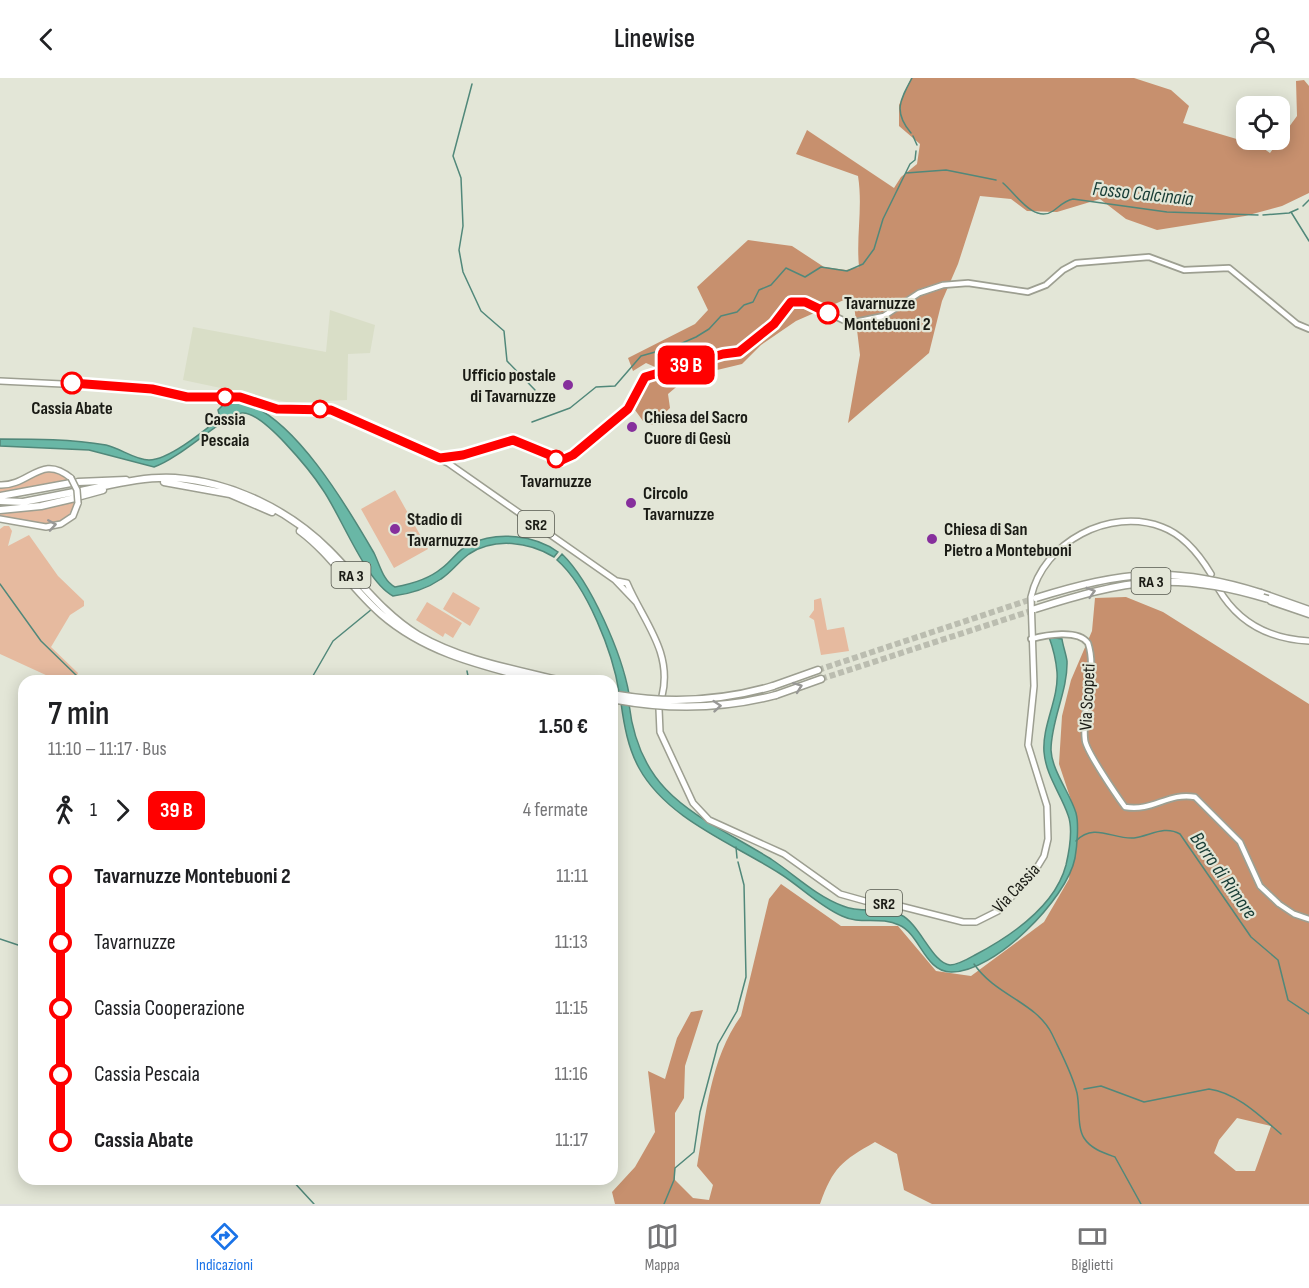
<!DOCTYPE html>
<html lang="it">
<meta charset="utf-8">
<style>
body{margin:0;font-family:"Sofia Sans Condensed",sans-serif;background:#f2f2f2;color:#202124;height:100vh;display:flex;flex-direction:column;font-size:22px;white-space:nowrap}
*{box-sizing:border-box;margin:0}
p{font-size:20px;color:#757577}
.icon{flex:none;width:33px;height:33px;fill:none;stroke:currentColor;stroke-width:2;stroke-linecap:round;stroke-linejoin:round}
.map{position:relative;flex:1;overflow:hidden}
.details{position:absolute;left:18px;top:597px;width:600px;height:510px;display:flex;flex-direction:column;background:#fff;border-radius:18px;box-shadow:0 3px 15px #0003}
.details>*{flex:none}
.badge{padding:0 12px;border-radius:9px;font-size:21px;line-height:39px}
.buttons{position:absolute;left:1236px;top:18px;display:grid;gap:12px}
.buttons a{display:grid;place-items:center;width:54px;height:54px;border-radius:12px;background:#fff;box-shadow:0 3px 15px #0003;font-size:30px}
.map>.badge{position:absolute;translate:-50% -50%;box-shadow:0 0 0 3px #fff}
.legs{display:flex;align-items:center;gap:9px;height:66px;padding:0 30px;font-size:20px}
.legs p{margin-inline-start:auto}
.overview{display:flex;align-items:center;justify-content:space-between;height:102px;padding:0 30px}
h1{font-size:33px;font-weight:600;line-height:45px}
ul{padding:0 30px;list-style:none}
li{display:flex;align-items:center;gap:21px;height:66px;font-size:22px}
li i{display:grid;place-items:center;width:9px;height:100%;margin:0 8px;background:currentColor}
li i::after{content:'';width:15px;height:15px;margin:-8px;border:4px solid;border-radius:50%;background:#fff}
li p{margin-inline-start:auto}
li:first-child i{background:linear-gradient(#0000 50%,currentColor 0)}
li:last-child i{background:linear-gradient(currentColor 50%,#0000 0)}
header{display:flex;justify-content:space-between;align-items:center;height:78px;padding:0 30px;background:#fff;font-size:27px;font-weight:600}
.tab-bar{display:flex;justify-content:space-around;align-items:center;height:84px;border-top:2px solid #e0e0e0;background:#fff;font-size:16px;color:#757577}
.tab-bar a{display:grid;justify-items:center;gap:3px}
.tab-bar .on{color:#1a73e8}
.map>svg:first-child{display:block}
.built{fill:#d9dec7}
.green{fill:#e6ba9f}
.forest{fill:#c7906e;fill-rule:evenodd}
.water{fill:#69b7a6;stroke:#51887a;stroke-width:1.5}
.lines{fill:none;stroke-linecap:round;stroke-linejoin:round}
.stream{stroke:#51887a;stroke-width:1.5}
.highway-tunnel{stroke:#bbbdb0;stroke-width:6;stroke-dasharray:6 3;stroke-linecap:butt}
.secondary-casing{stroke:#9d9f91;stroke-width:8}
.primary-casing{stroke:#9d9f91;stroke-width:8}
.highway-casing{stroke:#9d9f91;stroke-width:9}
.secondary{stroke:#fff;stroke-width:4.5}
.primary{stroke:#fff;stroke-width:5}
.highway{stroke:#fff;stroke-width:6}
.primary-bridge-casing{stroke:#9d9f91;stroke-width:8;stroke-linecap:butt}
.highway-bridge-casing{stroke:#9d9f91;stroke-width:9;stroke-linecap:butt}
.primary-bridge{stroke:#fff;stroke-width:5}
.highway-bridge{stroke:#fff;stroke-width:6}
.oneway{stroke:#989896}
.line-1-casing{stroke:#fff;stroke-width:14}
.line-1{stroke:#f00;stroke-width:9}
.stop-1-dot{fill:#fff;stroke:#f00;stroke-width:3}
.poi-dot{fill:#862f9c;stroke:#e3e6d7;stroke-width:2}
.labels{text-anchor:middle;stroke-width:4.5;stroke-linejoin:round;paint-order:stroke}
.shield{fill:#e3e6d7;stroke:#56584f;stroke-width:1.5}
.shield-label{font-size:16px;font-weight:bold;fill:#1a1b15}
.stop-label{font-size:18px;font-weight:bold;fill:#1a1b15;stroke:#e3e6d7}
.poi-label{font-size:18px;font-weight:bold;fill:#1a1b15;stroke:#e3e6d7;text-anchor:start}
.street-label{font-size:18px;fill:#1a1b15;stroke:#e3e6d7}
.water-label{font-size:20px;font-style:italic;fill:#183d36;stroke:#e3e6d7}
</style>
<header><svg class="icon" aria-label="back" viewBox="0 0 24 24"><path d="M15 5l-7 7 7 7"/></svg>Linewise<svg class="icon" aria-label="person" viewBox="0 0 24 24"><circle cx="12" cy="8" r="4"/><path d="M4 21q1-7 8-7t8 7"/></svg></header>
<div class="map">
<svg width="1309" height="1126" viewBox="0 0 1309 1126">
<rect width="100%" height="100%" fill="#e3e6d7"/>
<path class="built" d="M330,232L375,247L370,275L348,276L347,322L291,325L183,302L193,249L326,274Z"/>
<path class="green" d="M45,393L58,394L70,402L0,416V409L14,408Z
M395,412L428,471L394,490L361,431Z
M76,424C63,460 28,440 0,439V434Z
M4,448H9L12,453L8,468L29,457L58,498L84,523V528L70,537L51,569L78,595L75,602L48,598L0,576V451Z
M453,514L480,530L470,548L443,531Z
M821,520L827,552L844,549L849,573L821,577L814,542L809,539L814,532V522Z
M427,524L462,545L453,560L445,555L443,559L416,542Z"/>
<path class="forest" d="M911,0H1134L1171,12L1189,28L1183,45L1260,68L1270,75L1297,38L1296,3L1304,2L1309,8V115L1282,128L1245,138L1157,152L1126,141L1100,121L1057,134L1027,133L1011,121L980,118L958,186L942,223L929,275L848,345L860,277L853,218L796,243L761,267L742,286L688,299L668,316L670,330L652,347L643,343L635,332L647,306L659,298L655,289L646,285L633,293L628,280L695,246L708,232L697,209L748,162L792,168L824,189L846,192L859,189C856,158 863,129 858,98L796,76L807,52L894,110L901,99L917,86L920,66L899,48V27Z
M1126,519L1163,534L1309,626V1126H932L904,1112L897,1076L875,1064C842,1083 833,1089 820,1126H615L612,1114L635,1089L655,1054L648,993L665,1001L677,960L691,934L703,932L685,988L684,1020L675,1035V1102L693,1120L709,1122L713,1107L697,1088C706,1037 710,981 741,938L769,821L781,806L841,848H898L936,893L971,898L1044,844L1069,801L1076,737L1059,686L1062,638L1071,602L1092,553L1095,520ZM1237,1040L1271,1048L1255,1093H1236L1214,1075L1219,1062Z"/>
<path class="water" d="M241,324C293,336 348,430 374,475C380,487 383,503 395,509C412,506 429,501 442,490C452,483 458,471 470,466C497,453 535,457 558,474L554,479C529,464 495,459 469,476C459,483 452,494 441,501C428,510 409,516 393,518C366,504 341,438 323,412C312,395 263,333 242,335C223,338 181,380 154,389L89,372L0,368V361C35,361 71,361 106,367C120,370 135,382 149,382C169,382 205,352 220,340L218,332L225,325Z
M562,476C591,504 622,576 629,616L619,614C613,575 587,508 557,482Z
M1049,559L1062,561C1063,568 1066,576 1067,583C1068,613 1051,642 1051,672C1052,693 1070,715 1076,735C1079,746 1077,768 1075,780C1067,821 994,895 951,894C925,894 920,856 899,847C880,838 860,847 842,838C819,828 800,808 779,795C732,765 667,741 639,690C628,670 624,647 621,625L629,626C640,720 700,737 771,781C795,797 816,818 843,828C861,836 882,828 901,837C919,845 933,886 950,887C958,887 968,881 975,877C1011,858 1055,829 1066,787C1069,774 1073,750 1068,737C1061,716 1046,698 1044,674C1042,647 1059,621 1057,594C1056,582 1053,570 1049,559Z"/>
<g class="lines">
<path class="stream" d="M472,6L453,78L461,100L463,148L459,172L463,194L481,233L504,253L507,283L535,312
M911,55C893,34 900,22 912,0
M913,58L917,67
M906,95L946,92L996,102
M1003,105C1015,115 1034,146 1053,133C1060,128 1064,123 1073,121L1167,134L1258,137
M1303,128L1309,122
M1291,134L1309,163
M1263,137L1289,135L1298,131
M532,344L570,330L596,309L615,308L641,278L673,269L696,259L709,251L721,238L737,234L744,227L753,224L759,212L771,207L786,190L805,199L821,189L847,193L863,186L874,171L883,141L910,86L915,82L916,73
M0,506L41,563L78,599
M467,593L469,603
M310,603L333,563L372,531
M1076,763C1094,744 1114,762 1134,760C1150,758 1164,747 1180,756L1251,859L1278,882L1288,922L1309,936
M736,769L737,780
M0,861L24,869
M974,886C996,918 1036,924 1052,956C1061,975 1072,995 1077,1015C1080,1029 1077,1049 1084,1060C1091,1071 1104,1075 1115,1079L1141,1126
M1084,1011L1101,1008L1144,1024L1209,1011C1237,1015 1260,1038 1281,1056
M291,1101L314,1126
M664,1126L674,1102L675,1090L694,1074L700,1034L718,966L737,933L746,899L744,807L738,784"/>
<path class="highway-tunnel" d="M818,592L1035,520
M821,601L1034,532"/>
<g class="secondary-casing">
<path id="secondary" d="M440,380L462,377L513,362L526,365L556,381H567L628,331L645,299L723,277L739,275L769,251L787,227L795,223L805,224L845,243L855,244L884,238L919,215L943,207L968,205L1028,214L1046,207L1063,192L1076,185L1149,179L1184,192L1229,190L1297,246L1309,251
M1031,561C1046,557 1078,551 1088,565C1098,595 1081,631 1085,662C1086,673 1117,718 1125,729C1153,734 1168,714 1195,719L1240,764L1260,808L1279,826L1294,836L1309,841"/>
</g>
<g class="primary-casing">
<path id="primary" d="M0,303L145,310L187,319H240L272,330L334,333L448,385L615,502L636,524
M0,407C30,408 41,375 71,400
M0,441L46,449L61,446L73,438L78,425
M617,503L627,505C643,543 673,574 662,618
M1218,510C1238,545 1269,561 1309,563
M659,631L660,654L693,725L709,742L784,776L840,816L865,823L892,826L963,844H976L998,833L1033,796L1044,778L1048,761L1047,728L1028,667L1034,608L1031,519C1043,464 1110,429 1162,449C1184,457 1199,476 1211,496"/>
</g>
<g class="highway-casing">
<path id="highway" d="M78,404L126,402
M164,404L230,416L272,434
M81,413C111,407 144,398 175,400C232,404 289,432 329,472C359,502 382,535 418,557C461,582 513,591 561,603
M0,418L71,405
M81,418L103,412
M0,423L23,424L74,414
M0,432L41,428L75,420
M300,453C331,476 351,510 381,536C427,576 484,588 541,603
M1261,515L1309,532
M1271,523L1309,536
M773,608L818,592
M776,617L821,601"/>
</g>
<use href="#secondary" class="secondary"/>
<use href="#primary" class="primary"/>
<use href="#highway" class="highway"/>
<g class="primary-bridge-casing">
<path id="primary-bridge" d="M71,400L77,412L78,425"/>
</g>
<g class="highway-bridge-casing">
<path id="highway-bridge" d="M1036,520C1124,493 1172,487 1261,515
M1035,531C1126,502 1175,492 1268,521
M618,617C671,626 722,623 773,608
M617,622C671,632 723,631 776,617"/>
</g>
<use href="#primary-bridge" class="primary-bridge"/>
<use href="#highway-bridge" class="highway-bridge"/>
</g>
<defs><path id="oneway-chevron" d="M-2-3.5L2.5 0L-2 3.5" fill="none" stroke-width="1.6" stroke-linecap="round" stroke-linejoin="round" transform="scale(1.5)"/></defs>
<g class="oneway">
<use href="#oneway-chevron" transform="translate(52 447) rotate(-9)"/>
<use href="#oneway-chevron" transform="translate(1091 514) rotate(-16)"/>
<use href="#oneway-chevron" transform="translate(798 609) rotate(-20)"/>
<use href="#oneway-chevron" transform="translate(717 628) rotate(-5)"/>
</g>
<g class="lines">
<g class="line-1-casing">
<path id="line-1" d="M72,305L152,311L187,319H240L277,331L331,332L440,380L463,377L513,362L562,382L573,377L628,331L645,299L723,276L739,274L774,246L791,224H805L828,235"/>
</g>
<use href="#line-1" class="line-1"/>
</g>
<g class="stop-1-dot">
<circle cx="828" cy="235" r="10"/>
<circle cx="72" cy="305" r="10"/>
<circle cx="225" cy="319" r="8"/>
<circle cx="320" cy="331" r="8"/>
<circle cx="556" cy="381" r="8"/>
</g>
<g class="poi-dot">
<circle cx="568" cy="307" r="6"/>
<circle cx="632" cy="349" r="6"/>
<circle cx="631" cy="425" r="6"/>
<circle cx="395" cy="451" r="6"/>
<circle cx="932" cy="461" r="6"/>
</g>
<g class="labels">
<g class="shield">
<rect x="518" y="433" width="36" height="26" rx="4.5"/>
<rect x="331.5" y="484" width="39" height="26" rx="4.5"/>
<rect x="1131.5" y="490" width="39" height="26" rx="4.5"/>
<rect x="866" y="812" width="36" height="26" rx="4.5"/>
</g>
<g class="shield-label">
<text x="536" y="452">SR2</text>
<text x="351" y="503">RA 3</text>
<text x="1151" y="509">RA 3</text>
<text x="884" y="831">SR2</text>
</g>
<g class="stop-label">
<text x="844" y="231" text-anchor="start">Tavarnuzze<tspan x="844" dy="21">Montebuoni 2</tspan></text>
<text x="72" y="336">Cassia Abate</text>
<text x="225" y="347">Cassia<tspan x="225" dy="21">Pescaia</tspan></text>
<text x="556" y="409">Tavarnuzze</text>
</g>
<g class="poi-label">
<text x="556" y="303" text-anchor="end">Ufficio postale<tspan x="556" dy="21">di Tavarnuzze</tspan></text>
<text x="644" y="345">Chiesa del Sacro<tspan x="644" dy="21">Cuore di Gesù</tspan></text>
<text x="643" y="421">Circolo<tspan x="643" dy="21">Tavarnuzze</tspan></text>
<text x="407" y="447">Stadio di<tspan x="407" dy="21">Tavarnuzze</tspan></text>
<text x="944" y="457">Chiesa di San<tspan x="944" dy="21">Pietro a Montebuoni</tspan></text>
</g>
<g class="street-label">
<text transform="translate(1087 619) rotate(-87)" y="6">Via Scopeti</text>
<text transform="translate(1016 810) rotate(-47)" y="6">Via Cassia</text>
</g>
<g class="water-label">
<text transform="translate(1143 115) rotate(6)" y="7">Fosso Calcinaia</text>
<text transform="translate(1224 797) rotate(55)" y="7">Borro di Rimore</text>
</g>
</g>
</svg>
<div class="buttons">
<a><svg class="icon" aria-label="locate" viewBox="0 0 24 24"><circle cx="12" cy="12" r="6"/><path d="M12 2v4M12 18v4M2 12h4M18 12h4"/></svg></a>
</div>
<b class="badge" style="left:686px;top:287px;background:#f00;color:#fff">39 B</b>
<section class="details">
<div class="overview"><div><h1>7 min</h1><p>11:10 – 11:17 · Bus</p></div><b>1.50 €</b></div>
<div class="legs"><svg class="icon" aria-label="walk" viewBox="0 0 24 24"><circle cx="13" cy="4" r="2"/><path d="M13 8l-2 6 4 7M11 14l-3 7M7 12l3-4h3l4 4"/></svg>1<svg class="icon" aria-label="forward" viewBox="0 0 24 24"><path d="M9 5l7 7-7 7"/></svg><b class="badge" style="background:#f00;color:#fff">39 B</b><p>4 fermate</p></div>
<ul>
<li><i style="color:#f00"></i><b>Tavarnuzze Montebuoni 2</b><p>11:11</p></li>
<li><i style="color:#f00"></i><span>Tavarnuzze</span><p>11:13</p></li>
<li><i style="color:#f00"></i><span>Cassia Cooperazione</span><p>11:15</p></li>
<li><i style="color:#f00"></i><span>Cassia Pescaia</span><p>11:16</p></li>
<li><i style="color:#f00"></i><b>Cassia Abate</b><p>11:17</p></li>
</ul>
</section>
</div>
<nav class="tab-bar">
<a class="on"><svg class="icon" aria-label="directions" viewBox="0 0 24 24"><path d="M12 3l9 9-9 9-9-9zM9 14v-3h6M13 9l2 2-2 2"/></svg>Indicazioni</a>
<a><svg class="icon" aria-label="map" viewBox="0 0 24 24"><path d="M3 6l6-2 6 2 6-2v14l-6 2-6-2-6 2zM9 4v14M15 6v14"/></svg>Mappa</a>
<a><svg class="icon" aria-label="tickets" viewBox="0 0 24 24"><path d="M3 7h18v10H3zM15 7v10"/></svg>Biglietti</a>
</nav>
